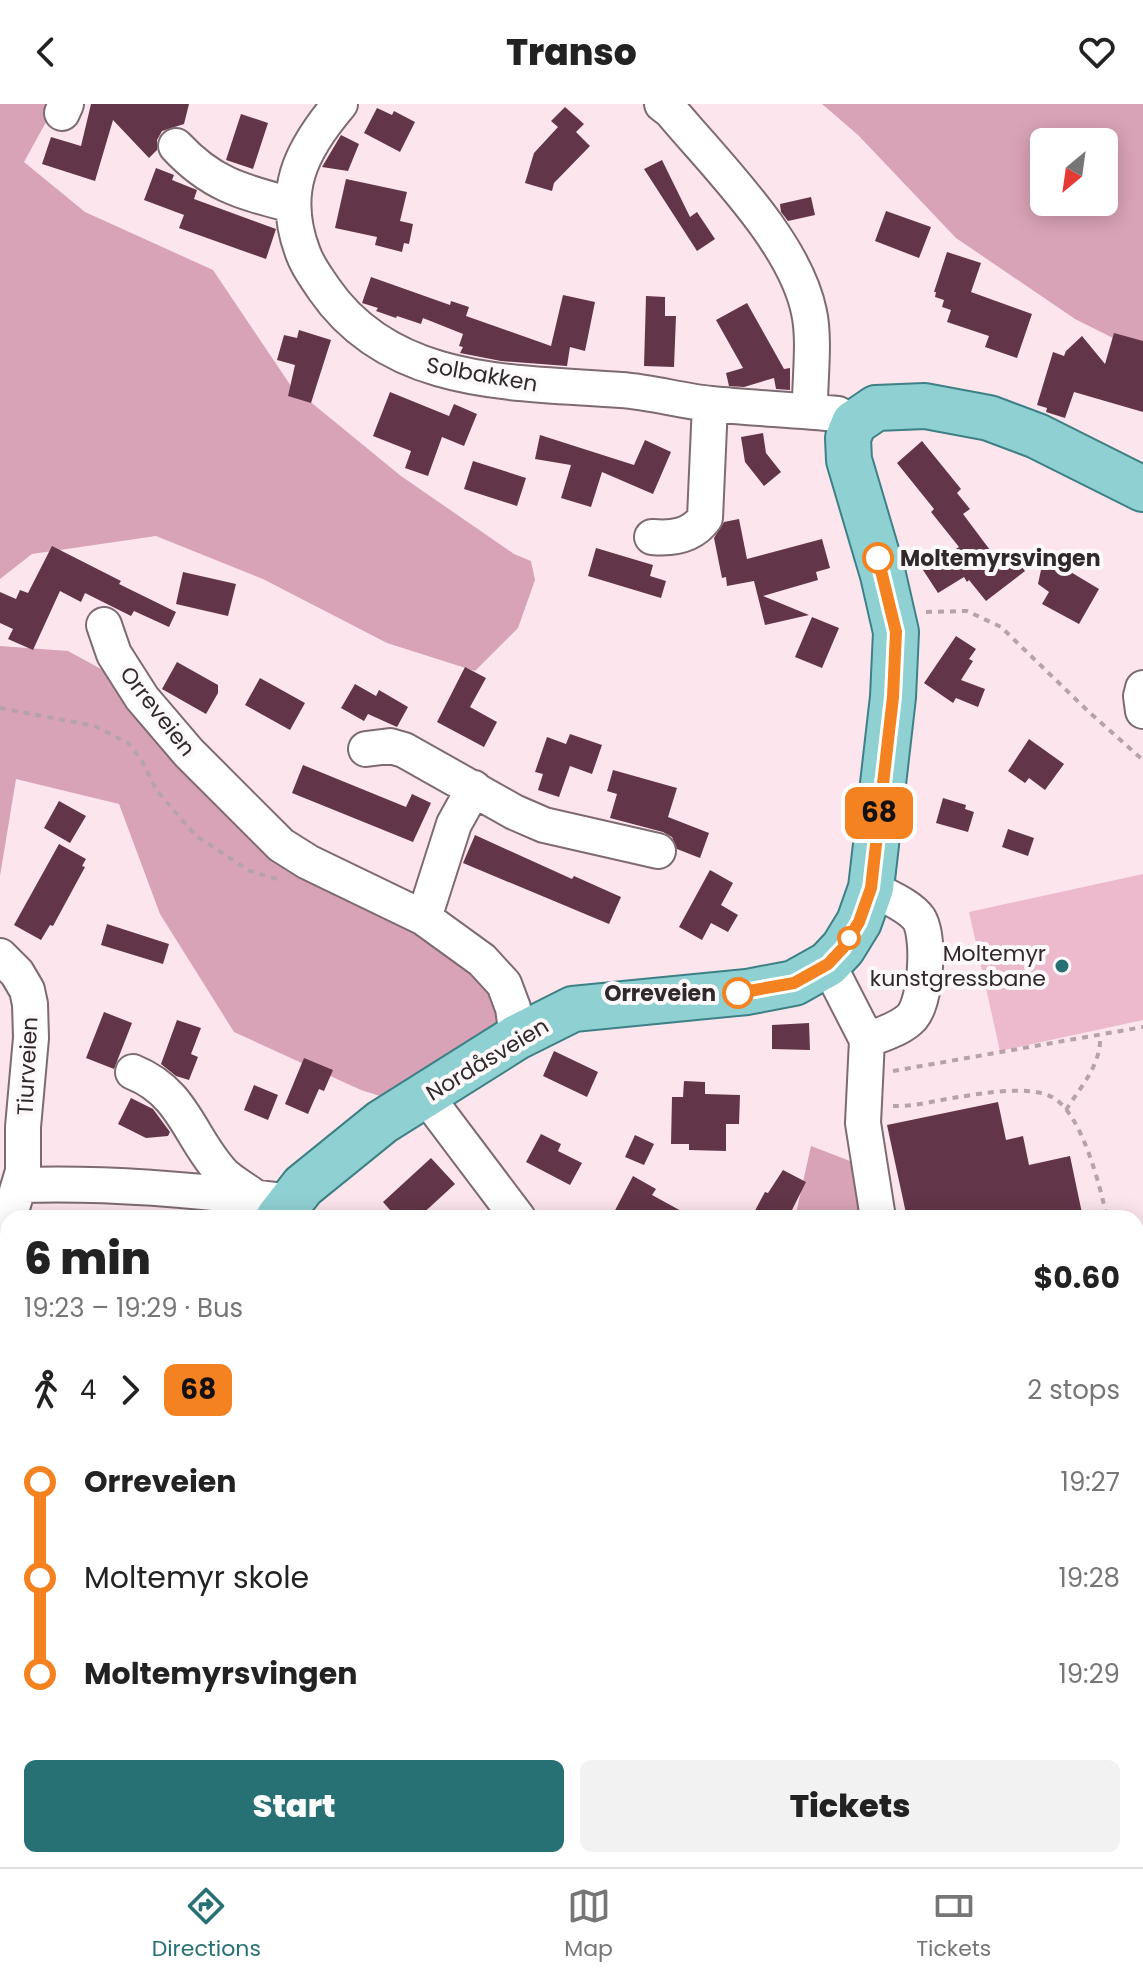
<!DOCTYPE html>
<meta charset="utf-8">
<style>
body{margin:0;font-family:Poppins,sans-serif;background:#f2f2f2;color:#222;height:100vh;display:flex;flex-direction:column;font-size:30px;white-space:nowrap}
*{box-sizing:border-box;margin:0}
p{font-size:26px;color:#767676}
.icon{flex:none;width:44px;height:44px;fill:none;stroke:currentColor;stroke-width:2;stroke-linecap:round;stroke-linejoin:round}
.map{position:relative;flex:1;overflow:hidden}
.sheet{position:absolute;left:0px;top:1106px;width:1144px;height:658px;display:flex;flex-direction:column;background:#fff;border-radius:24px 24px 0 0;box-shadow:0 4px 20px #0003}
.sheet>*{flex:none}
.badge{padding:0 16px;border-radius:12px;font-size:28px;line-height:52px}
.needle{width:52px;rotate:209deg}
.buttons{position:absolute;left:1030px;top:24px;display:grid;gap:16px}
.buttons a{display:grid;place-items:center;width:88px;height:88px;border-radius:12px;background:#fff;box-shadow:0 4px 20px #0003;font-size:40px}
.map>.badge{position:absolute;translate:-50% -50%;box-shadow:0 0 0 4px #fff}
.legs{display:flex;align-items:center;gap:12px;height:88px;padding:0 24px;font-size:26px}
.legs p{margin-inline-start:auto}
.summary{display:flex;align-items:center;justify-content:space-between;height:136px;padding:0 24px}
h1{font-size:44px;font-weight:800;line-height:60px}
.cta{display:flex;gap:16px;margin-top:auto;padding:16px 24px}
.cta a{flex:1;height:92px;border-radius:12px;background:#277175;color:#fff;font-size:32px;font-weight:800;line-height:92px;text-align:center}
.cta a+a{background:#f2f2f2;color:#222}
ul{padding:0 24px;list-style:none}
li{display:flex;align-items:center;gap:28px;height:96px;font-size:30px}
li i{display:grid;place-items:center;width:12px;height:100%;margin:0 10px;background:currentColor}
li i::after{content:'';width:20px;height:20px;margin:-10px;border:6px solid;border-radius:50%;background:#fff}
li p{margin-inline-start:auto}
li:first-child i{background:linear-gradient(#0000 50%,currentColor 0)}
li:last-child i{background:linear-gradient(currentColor 50%,#0000 0)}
header{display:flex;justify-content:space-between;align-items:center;height:104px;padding:0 24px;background:#fff;font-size:36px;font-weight:800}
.tabs{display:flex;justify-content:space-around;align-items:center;height:112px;border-top:2px solid #e0e0e0;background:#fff;font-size:22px;color:#767676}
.tabs a{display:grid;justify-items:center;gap:4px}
.tabs .active{color:#277175}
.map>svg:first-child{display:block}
.green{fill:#edbacd}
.forest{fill:#d9a3b7;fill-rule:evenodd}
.building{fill:#623648}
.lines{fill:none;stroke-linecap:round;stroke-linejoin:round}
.minor-casing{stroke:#7e6a71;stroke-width:38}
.major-casing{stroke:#3d8085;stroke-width:48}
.path{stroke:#b5a3a9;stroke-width:4;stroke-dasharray:6 6;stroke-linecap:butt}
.minor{stroke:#fff;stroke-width:34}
.major{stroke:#8fd0d3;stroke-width:44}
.line-1-casing{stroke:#fff;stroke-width:18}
.line-1{stroke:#f58220;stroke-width:12}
.stop-1-dot{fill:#fff;stroke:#f58220;stroke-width:4}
.poi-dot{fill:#277175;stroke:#fdf8fa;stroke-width:3}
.labels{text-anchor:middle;stroke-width:8;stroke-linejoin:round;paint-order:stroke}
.street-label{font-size:22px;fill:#30282b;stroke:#fdf8fa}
.stop-label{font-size:22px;font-weight:bold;fill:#30282b;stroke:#fdf8fa;text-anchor:start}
.poi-label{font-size:22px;fill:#30282b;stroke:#fdf8fa;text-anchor:end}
</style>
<header><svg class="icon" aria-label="back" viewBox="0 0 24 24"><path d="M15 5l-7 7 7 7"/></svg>Transo<svg class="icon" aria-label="heart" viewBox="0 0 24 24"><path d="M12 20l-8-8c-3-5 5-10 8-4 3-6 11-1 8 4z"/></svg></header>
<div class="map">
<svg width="1143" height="1763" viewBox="0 0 1143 1763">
<rect width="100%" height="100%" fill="#fce5ed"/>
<path class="green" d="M1143,770V916L1000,947L969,808Z"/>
<path class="forest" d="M0,0H56L24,58L85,108L213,166L291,282L401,372L514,450L531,457L535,476L518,524L475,567L387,539L263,475L156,432L32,450L0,475Z
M822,0H1143V249L1075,215L956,134L858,31ZM1044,38H1104V98H1044Z
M0,542L68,547L134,583L228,688L341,763L464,830L510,909L431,1008L361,986L234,928L160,810L119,700L16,675L0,772Z
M811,1042L863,1062L874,1114H795Z
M8,1150V1317L0,1320V1153Z
M0,1441L8,1447V1583L0,1576Z
M1136,1489L1143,1490V1763H1001L1009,1756H1136Z"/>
<path class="building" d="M91,0H189L184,20L162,27L157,36V46L149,54L113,16L95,77L42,60L51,33L81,42Z
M565,3L584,20L576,28L590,42L554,79L552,87L525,79L534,49L558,23L551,17Z
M377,4L392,11L394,7L415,18L400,48L364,29Z
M241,10L268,19L253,65L226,56Z
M341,31L359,40L348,67L322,63Z
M662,56L690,113L697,108L715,135L697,147L644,65Z
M156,64L174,71L172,76L197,86L194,95L276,125L266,155L179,124L184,111L144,96Z
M346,75L407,88L400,117L413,120L409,140L404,139L402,148L375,141L377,133L335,124Z
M811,93L815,111L788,117L781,108L780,100Z
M886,107L931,123L919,154L875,137Z
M947,148L981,159L971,188L1032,210L1017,254L985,243L989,232L947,218L951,206L942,203L944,196L935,193L936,188H934Z
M371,173L450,201L451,197L469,203L466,212L551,242L563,191L595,198L585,247L570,243L567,262L501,257L460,249L463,243L459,242L463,230L423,214L421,220L397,212L396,214L376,207L378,204L362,199Z
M646,192L665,193V212H676L674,263L644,262Z
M747,199L784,265L790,264V286L776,285L774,274L744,283L729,282L726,269L743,264L716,216Z
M299,226L331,236L311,299L288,292L295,261L277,256L284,231L297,234Z
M1114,229L1143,237V308L1074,288L1065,314L1046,308L1047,304L1037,301L1053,248L1064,252L1066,247L1082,232L1105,260Z
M390,288L449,312L454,300L477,310L464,342L442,333L428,372L405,364L411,347L373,332Z
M763,329L766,349L781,368L764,382L745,358L741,333Z
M540,331L634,361L645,336L671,348L653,390L602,368L591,403L561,394L571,361L535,355Z
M922,337L961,385L957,389L970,405L963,410L1002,462L1014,453L1025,467L986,497L969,476L967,478L964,473L938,489L923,466L959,443L931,408L934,405L897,359Z
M473,357L526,374L517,402L464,385Z
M739,415L747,455L822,435L830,464L816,468L818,476L763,492L809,511L765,521L754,477L727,482L726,473L722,474L714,434L724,418Z
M52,442L121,477L119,480L176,508L169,523L134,507L131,512L85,489L81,498L60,487L33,546L8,535L13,525L0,519V488L16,495L20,486L28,489Z
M596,444L653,461L650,472L666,477L661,494L588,472Z
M1044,452L1099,485L1079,520L1042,500L1049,488L1038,480Z
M183,468L236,480L228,512L176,500Z
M812,513L839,524L822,564L795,553Z
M956,532L976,545L969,555L973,557L961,576L985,585L978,603L956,594L953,599L924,579Z
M177,558L218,581V589L206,610L162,585Z
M465,563L486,574L470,603L497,618L484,643L437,618Z
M260,574L305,599L290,626L245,601Z
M355,580L376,592L379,586L408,603L397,623L368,610L364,617L341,604Z
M570,630L602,641L592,670L570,662L559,693L538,686L543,670L535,668L547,633L566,640Z
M1029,635L1064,660L1045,686L1029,674L1025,679L1008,667Z
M303,661L406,703L412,690L431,699L413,738L292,689Z
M613,666L677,684L668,713L709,729L700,754L677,745L672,733L663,728L610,714L617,690L607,687Z
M943,694L966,701L965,705L974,708L968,728L936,719Z
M59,697L86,712L70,739L44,724Z
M1008,725L1034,734L1028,752L1002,743Z
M475,731L572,775L574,772L621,793L609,820L463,759Z
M59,740L86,755L82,762L85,763L53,822L50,821L41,836L14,821Z
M710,766L733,779L721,801L738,811L728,828L711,819L702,836L679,823Z
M107,820L169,840L163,860L101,841Z
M104,908L132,919L114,965L86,954Z
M177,916L201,924L191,950L198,953L189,976L176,972L161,960Z
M809,919L810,946L772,945V921Z
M554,947L598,968L587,993L543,972Z
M304,954L333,966L324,987L319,985L308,1010L285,1000Z
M684,977L705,978V990L740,991L739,1020H726V1047L689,1046V1040H671L672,993H683Z
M254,981L278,991L268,1016L244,1006Z
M131,994L153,1005L170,1028L168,1032L146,1034L118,1020Z
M998,998L1006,1036L1023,1032L1029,1061L1070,1052L1083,1114H907L887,1021Z
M541,1030L561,1040L558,1047L582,1059L570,1081L526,1058Z
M635,1031L654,1040L644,1061L625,1053Z
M431,1054L455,1080L418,1114H397L383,1098Z
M783,1066L806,1078L788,1114H751L765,1088L768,1089Z
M633,1072L656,1085L652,1091L694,1114H642L632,1109L622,1114H611Z"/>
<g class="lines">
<g class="minor-casing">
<path id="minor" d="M340,0C300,47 280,88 303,149C308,163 316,173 324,185C392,284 515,278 621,286C651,288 681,297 711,300C753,304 796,306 838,310L854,319
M662,0L671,7C717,62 795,138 809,208C815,235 810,273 810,301L808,307
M62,9L66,0
M176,42C212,81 243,88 292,101
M652,433C673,435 692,432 705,414L710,300
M104,521L114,550L142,594L189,649L281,741L308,758L424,814L482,856L504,880L513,904L517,933
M1143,584L1141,592L1143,607
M366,645L390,642L404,646L514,708L544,721L658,747
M424,814L454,720L474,684
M0,852L17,869L27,886L30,900L31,934L23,1023V1067L9,1114
M828,860L867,936L863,1019L878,1114
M867,936C882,930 901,925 912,913C926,896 930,834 919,815C909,801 885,792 871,784
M133,968C185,989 189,1034 224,1071C233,1079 245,1086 255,1093
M426,992L518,1114
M20,1081C110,1078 201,1086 290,1098
M1136,1326L1143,1328
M0,1724L3,1697
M450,1756L467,1763
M687,1756L690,1763"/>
</g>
<g class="major-casing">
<path id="major" d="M278,1114L303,1082L382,1018L517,933L573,905L747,888L794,879L828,860L843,844L859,818L871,784L893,593L896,528L883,471L849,356L848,334L854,319L876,304L925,302L989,314L1037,332L1143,385
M186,1756L187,1763"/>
</g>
<path class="path" d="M926,508L967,507L1001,523L1090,609L1143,656
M0,604L95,622L128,639L142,657L157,687L196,732L250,767L280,776
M893,967L1143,923
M893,1002C913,1003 938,996 959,993C984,989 1028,981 1052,993C1082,1009 1100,1082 1107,1114
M1066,1006C1081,982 1102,960 1100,931
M0,1248L8,1250
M1136,1451H1143"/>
<use href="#minor" class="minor"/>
<use href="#major" class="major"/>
</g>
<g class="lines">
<g class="line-1-casing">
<path id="line-1" d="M738,889L794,879L828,860L843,844L859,818L871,784L893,593L896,528L878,454"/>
</g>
<use href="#line-1" class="line-1"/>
</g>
<g class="stop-1-dot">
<circle cx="878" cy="454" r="14"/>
<circle cx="849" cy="834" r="10"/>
<circle cx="738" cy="889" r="14"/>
</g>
<circle class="poi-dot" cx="1062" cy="862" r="8"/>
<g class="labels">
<g class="street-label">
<text transform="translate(482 270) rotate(10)" y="8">Solbakken</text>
<text transform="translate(158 607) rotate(52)" y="8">Orreveien</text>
<text transform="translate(487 955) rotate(-31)" y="8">Nordåsveien</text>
<text transform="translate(27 962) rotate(-87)" y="8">Tiurveien</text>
</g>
<g class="stop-label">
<text x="900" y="462">Moltemyrsvingen</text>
<text x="716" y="897" text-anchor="end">Orreveien</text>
</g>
<g class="poi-label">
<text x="1046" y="857">Moltemyr<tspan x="1046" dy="25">kunstgressbane</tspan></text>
</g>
</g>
</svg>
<div class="buttons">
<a><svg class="needle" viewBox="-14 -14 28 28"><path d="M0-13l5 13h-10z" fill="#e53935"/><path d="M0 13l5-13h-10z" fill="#767676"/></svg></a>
</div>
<b class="badge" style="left:879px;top:709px;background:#f58220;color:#111">68</b>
<section class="sheet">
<div class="summary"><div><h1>6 min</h1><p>19:23 – 19:29 · Bus</p></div><b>$0.60</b></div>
<div class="legs"><svg class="icon" aria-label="walk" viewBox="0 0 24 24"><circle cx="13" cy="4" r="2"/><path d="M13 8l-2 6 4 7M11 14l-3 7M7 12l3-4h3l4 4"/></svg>4<svg class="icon" aria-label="forward" viewBox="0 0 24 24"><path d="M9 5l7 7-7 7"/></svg><b class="badge" style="background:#f58220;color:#111">68</b><p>2 stops</p></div>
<ul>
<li><i style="color:#f58220"></i><b>Orreveien</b><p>19:27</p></li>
<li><i style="color:#f58220"></i><span>Moltemyr skole</span><p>19:28</p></li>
<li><i style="color:#f58220"></i><b>Moltemyrsvingen</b><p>19:29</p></li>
</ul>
<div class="cta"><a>Start</a><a>Tickets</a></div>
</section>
</div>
<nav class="tabs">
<a class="active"><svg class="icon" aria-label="directions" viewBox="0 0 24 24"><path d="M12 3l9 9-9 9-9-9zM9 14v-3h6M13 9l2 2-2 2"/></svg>Directions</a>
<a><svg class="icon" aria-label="map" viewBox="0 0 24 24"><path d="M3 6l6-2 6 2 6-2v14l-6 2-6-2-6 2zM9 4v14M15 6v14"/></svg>Map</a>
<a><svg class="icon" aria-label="tickets" viewBox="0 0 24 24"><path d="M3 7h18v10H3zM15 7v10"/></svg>Tickets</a>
</nav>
